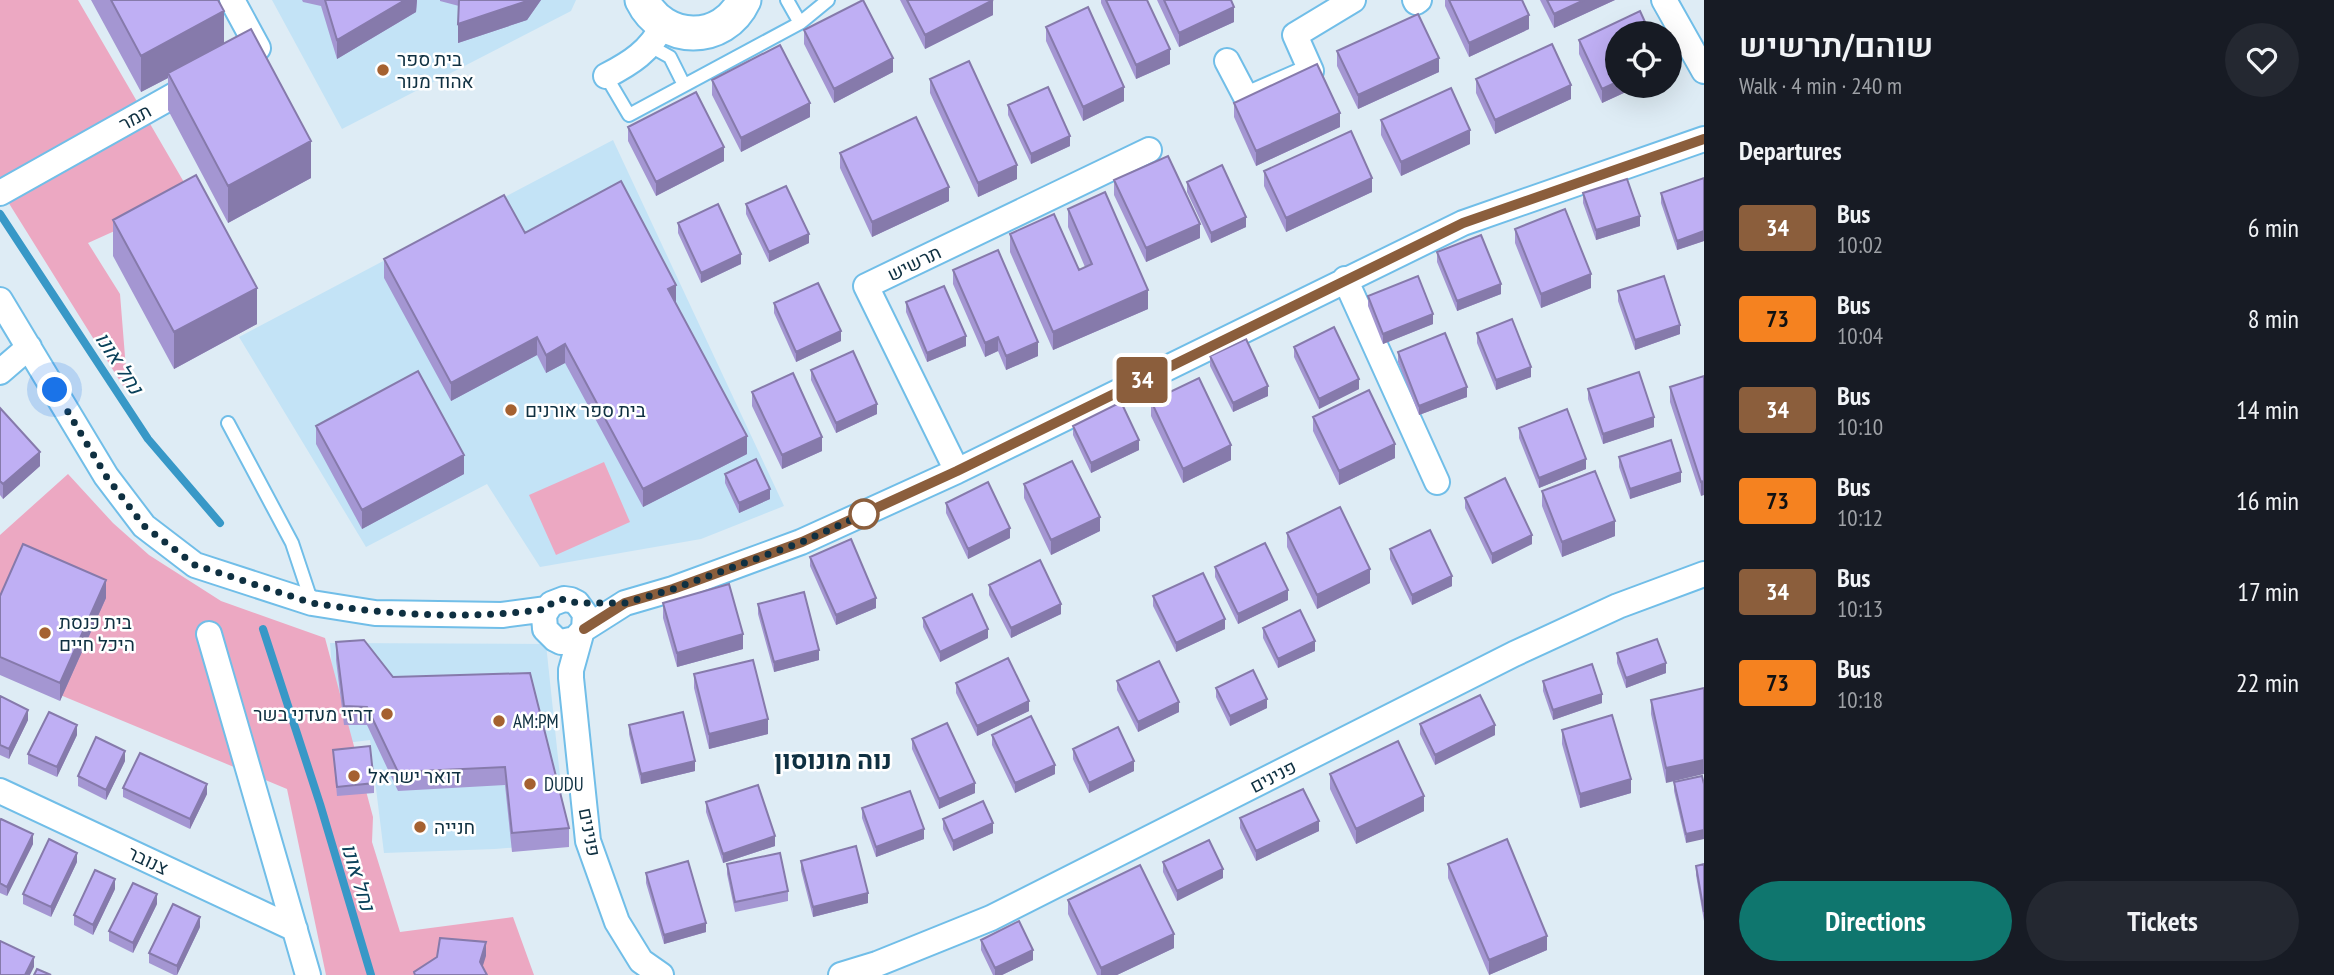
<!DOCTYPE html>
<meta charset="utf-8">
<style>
body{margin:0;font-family:"PT Sans Narrow",Heebo,sans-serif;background:#242831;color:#f1f3f6;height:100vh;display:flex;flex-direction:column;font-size:26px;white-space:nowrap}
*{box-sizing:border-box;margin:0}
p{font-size:23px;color:#9ea1a6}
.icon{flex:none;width:38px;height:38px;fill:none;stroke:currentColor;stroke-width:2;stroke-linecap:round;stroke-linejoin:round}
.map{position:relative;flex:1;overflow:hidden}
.side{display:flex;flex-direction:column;background:#171b24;width:630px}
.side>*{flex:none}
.badge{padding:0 14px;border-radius:5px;font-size:24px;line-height:46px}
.buttons{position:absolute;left:1605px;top:21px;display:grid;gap:14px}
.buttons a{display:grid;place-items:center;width:77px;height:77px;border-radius:50%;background:#171b24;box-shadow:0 7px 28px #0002;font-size:35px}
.you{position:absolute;width:35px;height:35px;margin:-18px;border:5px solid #fff;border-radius:50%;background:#1a73e8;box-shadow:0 0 0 10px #1a73e833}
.map>.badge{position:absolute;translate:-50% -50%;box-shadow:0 0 0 4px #fff}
h2{padding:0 35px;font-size:26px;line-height:63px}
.round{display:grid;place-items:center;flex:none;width:74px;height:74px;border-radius:37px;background:#242831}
.overview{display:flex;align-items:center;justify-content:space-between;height:119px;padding:0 35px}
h1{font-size:33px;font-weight:600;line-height:52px}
.button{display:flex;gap:14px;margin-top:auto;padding:14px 35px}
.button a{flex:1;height:80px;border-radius:42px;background:#0f766e;color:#fff;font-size:28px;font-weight:600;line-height:80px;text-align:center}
.button a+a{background:#242831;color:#f1f3f6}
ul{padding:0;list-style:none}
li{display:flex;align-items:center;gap:21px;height:91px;padding:0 35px}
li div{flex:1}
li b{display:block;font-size:26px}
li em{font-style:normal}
li .badge{min-width:77px;font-weight:700;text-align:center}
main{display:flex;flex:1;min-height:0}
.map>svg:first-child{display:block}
.built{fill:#c3e3f6}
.green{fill:#eca8c2}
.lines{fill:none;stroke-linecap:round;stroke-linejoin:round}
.stream{stroke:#3898c7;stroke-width:8}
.lane-casing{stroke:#71bee8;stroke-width:16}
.street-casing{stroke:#71bee8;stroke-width:28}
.secondary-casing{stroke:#71bee8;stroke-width:37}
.lane{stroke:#fff;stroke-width:12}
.street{stroke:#fff;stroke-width:24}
.secondary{stroke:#fff;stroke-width:33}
.wall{fill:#a496d2}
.shaded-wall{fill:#867aab}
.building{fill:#bfaff4;stroke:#867aab;stroke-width:2}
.line-casing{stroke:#fff;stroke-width:16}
.line{stroke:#8b5e3c;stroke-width:10}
.walk{stroke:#0f3041;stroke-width:7;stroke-dasharray:0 12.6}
.poi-dot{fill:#a56130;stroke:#fff;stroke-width:2.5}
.stop-dot{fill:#fff;stroke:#8b5e3c;stroke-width:3.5}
.labels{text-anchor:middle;stroke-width:5;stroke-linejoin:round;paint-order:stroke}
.poi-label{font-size:19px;fill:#0f3041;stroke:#fff;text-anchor:start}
.street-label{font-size:19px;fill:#0f3041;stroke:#fff}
.water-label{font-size:21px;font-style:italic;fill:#094059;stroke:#fff}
.district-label{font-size:26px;font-weight:bold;fill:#0f3041;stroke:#fff}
</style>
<main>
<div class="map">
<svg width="1704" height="975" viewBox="0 0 1704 975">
<rect width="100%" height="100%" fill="#deecf5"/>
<path class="built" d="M272,0H576L571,11L342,129Z
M613,140L784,506L701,539L540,567L487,484L366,547L239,337Z
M330,643L546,644L567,843L495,849L384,853L370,740L338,744Z"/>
<path class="green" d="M0,0H78L192,196L88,243L120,294L128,394L0,189Z
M604,462L630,522L556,555L529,495Z
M68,474L113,523L149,555L221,601L325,638L373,817L372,842L400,932L513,917L534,975H326L287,789L0,670V535Z"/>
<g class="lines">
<path class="stream" d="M0,214L148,439L220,523
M263,629L320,804L371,975"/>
<g class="lane-casing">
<path id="lane" d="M787,0L800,23
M650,46L670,57L684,85
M606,76L629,115L800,23L828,0
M228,423L292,543L312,603"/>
</g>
<g class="street-casing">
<path id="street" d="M232,0L258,48L249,53
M1415,0L1416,2L1419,0
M1664,0L1704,71
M1227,61L1247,99L1311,71L1295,35L1353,0
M606,76C631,63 650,51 663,25
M0,193L196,83
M1345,279L1437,482
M0,300L106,476L144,526L195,565L312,603L375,613L502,615L547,609
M0,372L29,347
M957,471L866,286L1149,150
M584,629L585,614L577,603L571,600L564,599L551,604L544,615L545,629L555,639L561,642L575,639L584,629L625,603L673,589L801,542L957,471L1463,223L1704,139
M209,634L308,975
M581,634L571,670V678L588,841L617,922L641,961L661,975
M0,791L295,929
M841,975L877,964L991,918L1514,654L1618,606L1704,574"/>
</g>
<g class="secondary-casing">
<path id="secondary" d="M642,0C663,43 723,45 744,0"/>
</g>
<use href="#lane" class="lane"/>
<use href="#street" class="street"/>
<use href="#secondary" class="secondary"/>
</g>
<path class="wall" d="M91,0H218L224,43L311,178L228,223L168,110V78L141,92Z
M302,0H417L416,12L337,59L321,6L303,2Z
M440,0H541L527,20L458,43L459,6L440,1Z
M900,0H993V15L925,49Z
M1101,0H1147L1170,64L1136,79L1101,3Z
M1157,0H1231L1234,22L1179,47Z
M1445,0H1522L1529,29L1469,57L1445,6Z
M1540,0H1615L1554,28Z
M1046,27L1124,101L1083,121L1046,41Z
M804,30L893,72L834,103L804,44Z
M1579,40L1617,86H1639L1602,103L1579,54Z
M1337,51L1439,72L1358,109L1337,66Z
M930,79L1017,179L978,197L930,93Z
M1476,79L1571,99L1495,134L1476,93Z
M712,80L810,117L741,152L712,95Z
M1234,103L1340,127L1256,166L1234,117Z
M1008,105L1070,146L1031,164L1008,115Z
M1381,120L1470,144L1401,176L1381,135Z
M628,127L724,161L656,196L628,141Z
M840,153L949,201L872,237L840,168Z
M1264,171L1372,192L1286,232L1264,186Z
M1704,178V241L1677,250L1661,203V193Z
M1114,180L1200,238L1146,262L1114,195Z
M1187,182L1246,227L1211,243L1187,192Z
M1583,193L1640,226L1596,240L1583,203Z
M746,204L809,243L769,262L746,214Z
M1068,209L1148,309L1053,350L1010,252V234L1079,270L1085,267L1068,227Z
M113,220L257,324L174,369L113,256Z
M678,223L741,264L701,283L678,233Z
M1515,229L1591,288L1541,308L1515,243Z
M525,233L676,304L747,454L643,507L565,363L546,373L537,355L451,401L384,278V259Z
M1437,252L1501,294L1457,311L1437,262Z
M953,270L1038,356L1006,370L998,351L985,357L953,284Z
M1618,291L1680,334L1635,350L1618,301Z
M1368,296L1433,324L1383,344L1368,306Z
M906,302L966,346L927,362L906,312Z
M774,303L841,341L796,362L774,313Z
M1477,333L1531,377L1496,390L1477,343Z
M1294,347L1359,389L1319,409L1294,357Z
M1398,352L1467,397L1419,415L1398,362Z
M1210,356L1268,396L1233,412L1210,366Z
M811,370L877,414L836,433L811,380Z
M1704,376L1701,496L1670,402V387Z
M1588,389L1654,427L1603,444L1588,399Z
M752,392L822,451L782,469L752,406Z
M1151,401L1231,460L1183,483L1151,416Z
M0,408L40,466L3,499L0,495Z
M1313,417L1395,458L1339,485L1313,431Z
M316,426L464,474L362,529L316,444Z
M1073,426L1139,450L1091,473L1073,435Z
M1519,428L1586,469L1539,488L1519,438Z
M1619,457L1681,482L1630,499L1619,467Z
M725,474L770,499L739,513L725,483Z
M1024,484L1100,531L1051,555L1024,498Z
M1542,491L1615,536L1562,557L1542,506Z
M1465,498L1532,544L1492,564L1465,508Z
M946,503L1010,538L968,559L946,513Z
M1287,533L1370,583L1317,609L1287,547Z
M1390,549L1452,586L1412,605L1390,559Z
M810,557L876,608L836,625L810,566Z
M1215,567L1288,600L1238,624L1215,577Z
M989,585L1061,614L1011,638L989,595Z
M0,596L106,598L60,701L0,675Z
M1153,596L1225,629L1176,652L1153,606Z
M663,603L743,649L677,667L663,618Z
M758,604L819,660L774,672L758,614Z
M923,618L988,638L940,662L923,627Z
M1263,628L1315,651L1278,668L1263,638Z
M336,642L393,677L530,673L569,828V847L512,852L505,785L398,791L367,725H344L336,660Z
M1617,653L1666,673L1626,688L1617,663Z
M694,674L768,734L709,749L694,688Z
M1117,681L1179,712L1138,732L1117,690Z
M1543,681L1602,703L1553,720L1543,691Z
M956,683L1029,711L977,736L956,693Z
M1216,688L1267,708L1230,726L1216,697Z
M1704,688L1666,783L1651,714V700Z
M0,696L28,720L9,759L0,755Z
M1420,724L1495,735L1435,765L1420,734Z
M629,725L695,771L641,784L629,734Z
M1562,730L1631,793L1580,808L1562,744Z
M77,735L57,777L28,764V754Z
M992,735L1055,774L1015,793L992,745Z
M912,739L975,793L939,809L912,749Z
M1073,749L1134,771L1089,793L1073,759Z
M333,750L374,783V793L337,796Z
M125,761L106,800L78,786V776Z
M1330,774L1424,811L1356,844L1330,789Z
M1674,782L1704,784L1686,843L1674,791Z
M123,788L207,794L190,829L123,797Z
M706,802L775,846L723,863L706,812Z
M862,808L924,839L876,857L862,818Z
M1240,818L1319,831L1256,861L1240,828Z
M943,819L993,833L953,851L943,829Z
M0,821L33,844L7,896L0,893Z
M801,861L868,903L813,917L801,870Z
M77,862L51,917L23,904V894Z
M1163,862L1223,878L1177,901L1163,872Z
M727,864L788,891V901L735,912L727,874Z
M1448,864L1547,950L1489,975L1448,878Z
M1704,864V921L1696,875V866Z
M646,873L706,932L664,944L646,883Z
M115,889L93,935L74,925V915Z
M1068,900L1174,948L1117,975H1097L1068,914Z
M157,904L133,953L109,941V931Z
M200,927L177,975H174L149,963V953Z
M981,940L1033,960L1002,975H993L981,950Z"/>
<path class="shaded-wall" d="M405,0H417L416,12L337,59V40Z
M528,0H541L527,20L458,43V24Z
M993,0V15L925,49V35Z
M1584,0H1615L1554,28V14Z
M1234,7V22L1179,47V33Z
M224,11V48L168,73V78L141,92V56Z
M1529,15V29L1469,57V43Z
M1170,49V64L1136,79V65Z
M893,58V72L834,103V89Z
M1439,58V72L1358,109V95Z
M1617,82V86H1639L1602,103V89Z
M1571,85V99L1495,134V120Z
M1124,87V101L1083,121V107Z
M810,103V117L741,152V138Z
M1340,113V127L1256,166V151Z
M1470,130V144L1401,176V162Z
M1070,136V146L1031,164V154Z
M311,141V178L228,223V186Z
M724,147V161L656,196V182Z
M1017,165V179L978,197V183Z
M1372,178V192L1286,232V218Z
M949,187V201L872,237V222Z
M1640,216V226L1596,240V230Z
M1246,217V227L1211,243V233Z
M1200,224V238L1146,262V248Z
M1704,231V241L1677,250V241Z
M809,234V243L769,262V252Z
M741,254V264L701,283V273Z
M1591,274V288L1541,308V294Z
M1501,284V294L1457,311V301Z
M676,285V303L668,289Z
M257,288V324L174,369V332Z
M1148,290V309L1053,350V332Z
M1433,314V324L1383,344V334Z
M1680,325V334L1635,350V340Z
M841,331V341L796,362V352Z
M966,336V346L927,362V353Z
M537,337V355L451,401V383Z
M998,337V351L985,357V343Z
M1038,342V356L1006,370V356Z
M565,344V363L546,373V355Z
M1531,367V377L1496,390V380Z
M1359,379V389L1319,409V399Z
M1268,386V396L1233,412V403Z
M1467,387V397L1419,415V406Z
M877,404V414L836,433V423Z
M1654,417V427L1603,444V434Z
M747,436V454L643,507V489Z
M822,437V451L782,469V455Z
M1139,440V450L1091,473V463Z
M1395,444V458L1339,485V471Z
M1231,445V460L1183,483V469Z
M40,452V466L3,499V484Z
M464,455V474L362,529V510Z
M1586,459V469L1539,488V478Z
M1681,472V482L1630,499V489Z
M1704,481V495L1701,496V482Z
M770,489V499L739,513V503Z
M1100,517V531L1051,555V540Z
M1615,521V536L1562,557V542Z
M1010,528V538L968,559V549Z
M1532,535V544L1492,564V554Z
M1370,569V583L1317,609V595Z
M1452,576V586L1412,605V595Z
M106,580V598L60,701V683Z
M1288,590V600L1238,624V614Z
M876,598V608L836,625V615Z
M1061,604V614L1011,638V628Z
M1225,619V629L1176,652V643Z
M988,629V638L940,662V652Z
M743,634V649L677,667V653Z
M1315,641V651L1278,668V659Z
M819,650V660L774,672V662Z
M1666,663V673L1626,688V678Z
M1602,694V703L1553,720V710Z
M1267,699V708L1230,726V716Z
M1029,701V711L977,736V726Z
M1179,702V712L1138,732V722Z
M28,710V720L9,759V749Z
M768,719V734L709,749V734Z
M77,725V735L57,777V767Z
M1495,725V735L1435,765V755Z
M125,751V761L106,800V790Z
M1704,760V774L1666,783V768Z
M695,761V771L641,784V774Z
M1134,761V771L1089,793V783Z
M1055,765V774L1015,793V783Z
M1631,779V793L1580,808V794Z
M975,783V793L939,809V799Z
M207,784V794L190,829V819Z
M1424,796V811L1356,844V829Z
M1319,821V831L1256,861V851Z
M993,823V833L953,851V841Z
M924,829V839L876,857V847Z
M1704,830V839L1686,843V834Z
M33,834V844L7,896V887Z
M775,836V846L723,863V854Z
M77,853V862L51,917V907Z
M1223,869V878L1177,901V891Z
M115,879V889L93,935V925Z
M868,893V903L813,917V907Z
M157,894V904L133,953V943Z
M200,917V927L177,975V966Z
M706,923V932L664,944V935Z
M1174,934V948L1117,975H1101V968Z
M1547,936V950L1489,975V960Z
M486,942V956L480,975V962Z
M1033,950V960L1002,975H995V968Z
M34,957V967L30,975H25Z"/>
<path class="building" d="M111,0H218L224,11L141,56Z
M325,0H405L337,40Z
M459,0H528L527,1L458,24Z
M863,0L893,58L834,89L804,30Z
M907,0H993L925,35Z
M1106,0H1147L1170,49L1136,65Z
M1164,0H1231L1234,7L1179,33Z
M1449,0H1522L1529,15L1469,43Z
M1547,0H1584L1554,14Z
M1088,7L1124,87L1083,107L1046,27Z
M1640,11L1650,33H1617V82L1602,89L1579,40Z
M1418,14L1439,58L1358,95L1337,51Z
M251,29L311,141L228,186L168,73Z
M1552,44L1571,85L1495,120L1476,79Z
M780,45L810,103L741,138L712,80Z
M969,61L1017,165L978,183L930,79Z
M1317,64L1340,113L1256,151L1234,103Z
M1048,87L1070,136L1031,154L1008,105Z
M1451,88L1470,130L1401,162L1381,120Z
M696,92L724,147L656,182L628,127Z
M916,117L949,187L872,222L840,153Z
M1351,131L1372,178L1286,218L1264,171Z
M1168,156L1200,224L1146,248L1114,180Z
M1222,165L1246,217L1211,233L1187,182Z
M196,175L257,288L174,332L113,220Z
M1704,178V231L1677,241L1661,193Z
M1627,179L1640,216L1596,230L1583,193Z
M621,181L676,285L668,289L747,436L643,489L565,344L546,355L537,337L451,383L384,259L504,195L525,233Z
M786,186L809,234L769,252L746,204Z
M1105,192L1148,290L1053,332L1010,234L1054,214L1079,270L1092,264L1068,209Z
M718,204L741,254L701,273L678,223Z
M1565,209L1591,274L1541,294L1515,229Z
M1481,235L1501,284L1457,301L1437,252Z
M998,250L1038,342L1006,356L998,337L985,343L953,270Z
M1418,276L1433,314L1383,334L1368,296Z
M1664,276L1680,325L1635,340L1618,291Z
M818,283L841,331L796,352L774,303Z
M944,286L966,336L927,353L906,302Z
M1512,319L1531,367L1496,380L1477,333Z
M1334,327L1359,379L1319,399L1294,347Z
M1445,333L1467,387L1419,406L1398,352Z
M1246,339L1268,386L1233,403L1210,356Z
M853,351L877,404L836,423L811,370Z
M418,371L464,455L362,510L316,426Z
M1639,372L1654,417L1603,434L1588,389Z
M793,373L822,437L782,455L752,392Z
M1704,376V481L1701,482L1670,387Z
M1199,378L1231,445L1183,469L1151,401Z
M1369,390L1395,444L1339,471L1313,417Z
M1121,402L1139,440L1091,463L1073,426Z
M0,408L40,452L3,484L0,481Z
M1567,409L1586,459L1539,478L1519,428Z
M1671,440L1681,472L1630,489L1619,457Z
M756,459L770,489L739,503L725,474Z
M1072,461L1100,517L1051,540L1024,484Z
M1595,471L1615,521L1562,542L1542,491Z
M1505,478L1532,535L1492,554L1465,498Z
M988,482L1010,528L968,549L946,503Z
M1340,507L1370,569L1317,595L1287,533Z
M1430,530L1452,576L1412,595L1390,549Z
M851,539L876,598L836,615L810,557Z
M1265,543L1288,590L1238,614L1215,567Z
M23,544L106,580L60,683L0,657V596Z
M1040,560L1061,604L1011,628L989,585Z
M1203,573L1225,619L1176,643L1153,596Z
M729,584L743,634L677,653L663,603Z
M804,592L819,650L774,662L758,604Z
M972,594L988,629L940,652L923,618Z
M1300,610L1315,641L1278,659L1263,628Z
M1657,639L1666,663L1626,678L1617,653Z
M364,640L393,677L530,673L569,828L512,833L505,767L398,772L367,707L344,706L336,642Z
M1008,658L1029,701L977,726L956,683Z
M753,660L768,719L709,734L694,674Z
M1159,661L1179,702L1138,722L1117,681Z
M1592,664L1602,694L1553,710L1543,681Z
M1253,670L1267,699L1230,716L1216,688Z
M1704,688V760L1666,768L1651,700Z
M1480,695L1495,725L1435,755L1420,724Z
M0,696L28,710L9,749L0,745Z
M49,712L77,725L57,767L28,754Z
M683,712L695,761L641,774L629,725Z
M1612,715L1631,779L1580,794L1562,730Z
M1031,716L1055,765L1015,783L992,735Z
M947,723L975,783L939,799L912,739Z
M1118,727L1134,761L1089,783L1073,749Z
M96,737L125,751L106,790L78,776Z
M1398,741L1424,796L1356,829L1330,774Z
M370,746L374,783L337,787L333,750Z
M140,753L207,784L190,819L123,788Z
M1702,776L1704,784V830L1686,834L1674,782Z
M758,785L775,836L723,854L706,802Z
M1303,789L1319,821L1256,851L1240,818Z
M910,791L924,829L876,847L862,808Z
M983,801L993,823L953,841L943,819Z
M1,819L33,834L7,887L0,883V821Z
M49,839L77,853L51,907L23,894Z
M1507,839L1547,936L1489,960L1448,864Z
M1209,840L1223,869L1177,891L1163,862Z
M856,846L868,893L813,907L801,861Z
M780,853L788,891L735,902L727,864Z
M688,861L706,923L664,935L646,873Z
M1704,864V912L1696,866Z
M1140,865L1174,934L1101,968L1068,900Z
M95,870L115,879L93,925L74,915Z
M133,883L157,894L133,943L109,931Z
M173,904L200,917L177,966L149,953Z
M1019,921L1033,950L995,968L981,940Z
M440,938L486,942L480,962L487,975H415L414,972L437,957Z
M0,941L34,957L25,975H0Z
M37,969L51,975H34Z"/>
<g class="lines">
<g class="line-casing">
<path id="line" d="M584,629L625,603L673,589L802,542L957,471L1463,223L1704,139"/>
</g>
<use href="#line" class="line"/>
<path class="walk" d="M55,390L106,476L144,526L195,565L312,603C390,615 469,620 547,609L551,604L564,599L577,603H625L673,589L802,542L868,512L864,514"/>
</g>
<g class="poi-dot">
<circle cx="383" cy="70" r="7"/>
<circle cx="511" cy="410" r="7"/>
<circle cx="45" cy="633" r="7"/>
<circle cx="387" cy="714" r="7"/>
<circle cx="499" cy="721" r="7"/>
<circle cx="354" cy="776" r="7"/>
<circle cx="530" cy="784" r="7"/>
<circle cx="420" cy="827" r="7"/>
</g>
<circle class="stop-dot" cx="864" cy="514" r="14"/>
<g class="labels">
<g class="poi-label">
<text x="397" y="66">בית ספר<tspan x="397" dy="22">אהוד מנור</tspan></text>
<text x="525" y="417">בית ספר אורנים</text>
<text x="59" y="629">בית כנסת<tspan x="59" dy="22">היכל חיים</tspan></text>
<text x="373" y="721" text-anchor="end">דרזי מעדני בשר</text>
<text x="513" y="728">AM:PM</text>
<text x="368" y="783">דואר ישראל</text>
<text x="544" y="791">DUDU</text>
<text x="434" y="834">חנייה</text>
</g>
<g class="street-label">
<text transform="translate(135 117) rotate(-29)" y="7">תמר</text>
<text transform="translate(914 263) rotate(-26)" y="7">תרשיש</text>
<text transform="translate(1273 776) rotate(-27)" y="7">פנינים</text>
<text transform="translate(590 832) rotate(79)" y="7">פנינים</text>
<text transform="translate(148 860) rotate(25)" y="7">צנובר</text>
</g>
<g class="water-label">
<text transform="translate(119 363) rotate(57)" y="7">נחל אונו</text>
<text transform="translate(358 877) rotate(73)" y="7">נחל אונו</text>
</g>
<g class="district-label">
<text x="833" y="769">נוה מונוסון</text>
</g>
</g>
</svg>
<div class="buttons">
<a><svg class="icon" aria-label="locate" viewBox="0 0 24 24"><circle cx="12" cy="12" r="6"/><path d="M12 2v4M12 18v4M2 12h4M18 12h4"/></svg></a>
</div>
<div class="you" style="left:55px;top:390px"></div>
<b class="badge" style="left:1142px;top:380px;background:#8b5e3c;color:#fff">34</b>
</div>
<section class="side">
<div class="overview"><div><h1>שוהם/תרשיש</h1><p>Walk · 4 min · 240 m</p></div><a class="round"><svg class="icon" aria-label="heart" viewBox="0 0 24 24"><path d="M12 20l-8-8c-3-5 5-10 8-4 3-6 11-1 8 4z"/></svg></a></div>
<h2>Departures</h2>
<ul>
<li><span class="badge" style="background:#8b5e3c;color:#fff">34</span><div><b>Bus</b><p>10:02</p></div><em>6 min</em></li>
<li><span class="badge" style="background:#f58220;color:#111">73</span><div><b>Bus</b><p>10:04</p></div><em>8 min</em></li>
<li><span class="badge" style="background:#8b5e3c;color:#fff">34</span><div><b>Bus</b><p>10:10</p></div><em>14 min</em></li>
<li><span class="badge" style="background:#f58220;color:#111">73</span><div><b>Bus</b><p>10:12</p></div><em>16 min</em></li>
<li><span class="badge" style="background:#8b5e3c;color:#fff">34</span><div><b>Bus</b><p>10:13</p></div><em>17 min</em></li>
<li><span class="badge" style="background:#f58220;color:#111">73</span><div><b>Bus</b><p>10:18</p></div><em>22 min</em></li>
</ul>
<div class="button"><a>Directions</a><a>Tickets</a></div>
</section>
</main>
